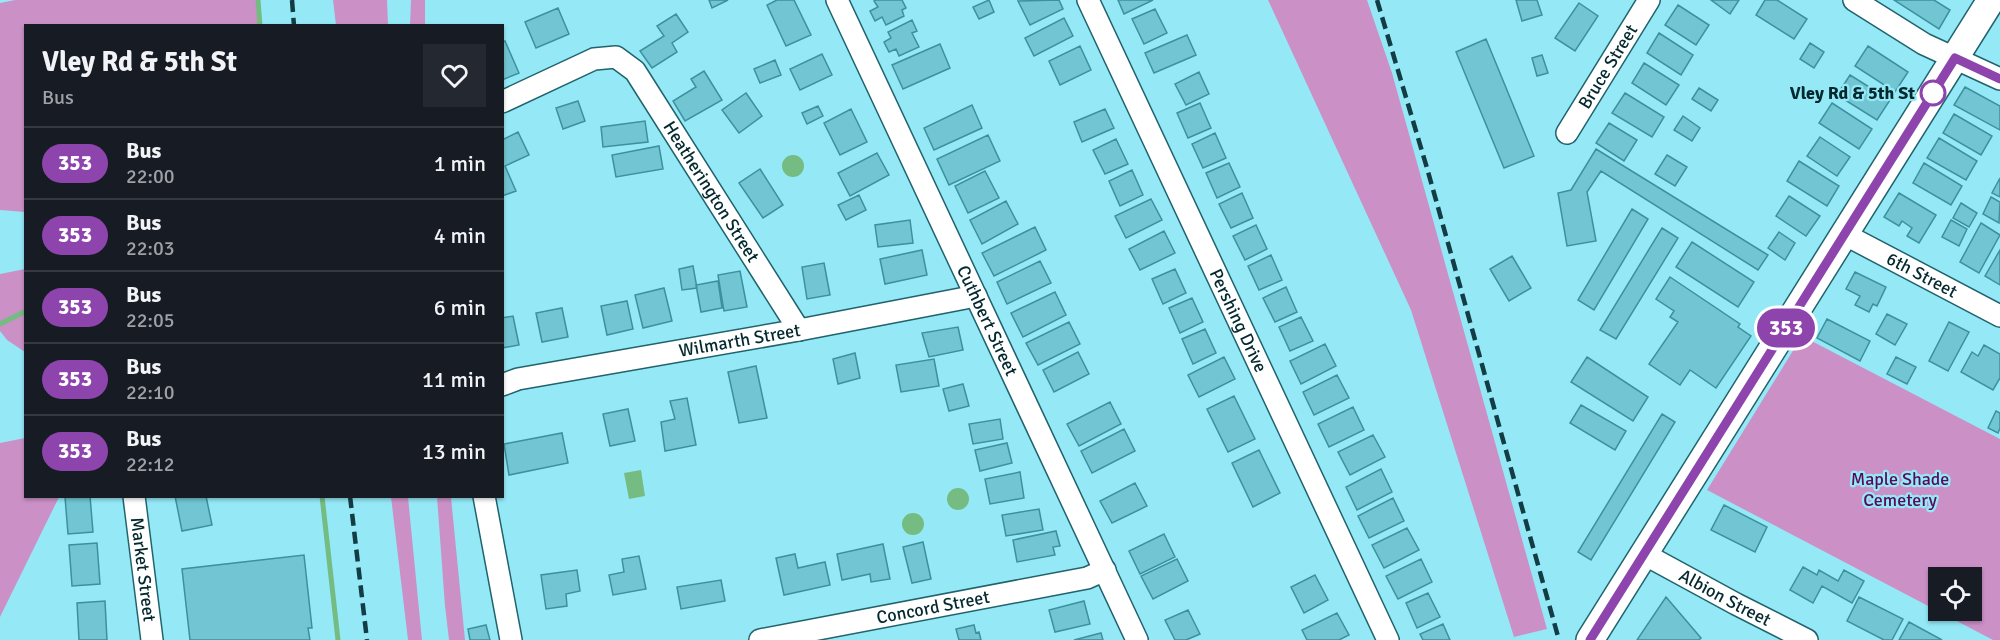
<!DOCTYPE html>
<style>
body{margin:0;font-family:Signika,sans-serif;background:#242831;color:#f1f3f6;height:100vh;display:flex;flex-direction:column;font-size:22px;white-space:nowrap}
*{box-sizing:border-box;margin:0}
p{font-size:20px;color:#9ea1a6}
.icon{flex:none;width:33px;height:33px;fill:none;stroke:currentColor;stroke-width:2;stroke-linecap:round;stroke-linejoin:round}
.map{position:relative;flex:1;overflow:hidden}
.sheet{position:absolute;left:24px;top:24px;width:480px;height:474px;display:flex;flex-direction:column;background:#171b24;border-radius:0px;box-shadow:0 2px 4px #0004}
.sheet>*{flex:none}
.badge{padding:0 12px;border-radius:20px;font-size:21px;line-height:39px}
.controls{position:absolute;left:1928px;top:567px;display:grid;gap:12px}
.controls a{display:grid;place-items:center;width:54px;height:54px;border-radius:0px;background:#171b24;box-shadow:0 2px 4px #0004;font-size:30px}
.map>.badge{position:absolute;translate:-50% -50%;box-shadow:0 0 0 3px #fff}
.round{display:grid;place-items:center;flex:none;width:63px;height:63px;border-radius:0px;background:#242831}
.summary{display:flex;align-items:center;justify-content:space-between;height:102px;padding:0 18px}
h1{font-size:28px;font-weight:700;line-height:45px}
ul{padding:0;list-style:none}
li{display:flex;align-items:center;gap:18px;height:72px;padding:0 18px;border-top:2px solid #363941}
li div{flex:1}
li b{display:block;font-size:22px}
li em{font-style:normal}
li .badge{min-width:66px;font-weight:700;text-align:center}
.map>svg:first-child{display:block}
.green{fill:#cb91c7;fill-rule:evenodd}
.water{fill:#74bc81}
.lines{fill:none;stroke-linecap:round;stroke-linejoin:round}
.stream{stroke:#74bc81;stroke-width:5}
.building{fill:#72c6d3;stroke:#3b919e;stroke-width:1.5}
.minor-casing{stroke:#20636d;stroke-width:24}
.tertiary-casing{stroke:#20636d;stroke-width:30}
.minor{stroke:#fff;stroke-width:21}
.tertiary{stroke:#fff;stroke-width:27}
.rail{stroke:#123d44;stroke-width:4.5;stroke-dasharray:12 6;stroke-linecap:butt}
.line-casing{stroke:#fff;stroke-width:14}
.line{stroke:#8e44ad;stroke-width:9}
.stop-dot{fill:#fff;stroke:#8e44ad;stroke-width:3}
.labels{text-anchor:middle;stroke-width:4.5;stroke-linejoin:round;paint-order:stroke}
.street-label{font-size:18px;fill:#03292f;stroke:#95e9f7}
.stop-label{font-size:18px;font-weight:bold;fill:#03292f;stroke:#95e9f7;text-anchor:end}
.park-label{font-size:18px;fill:#5a0958;stroke:#95e9f7}
</style>
<div class="map">
<svg width="2000" height="640" viewBox="0 0 2000 640">
<rect width="100%" height="100%" fill="#95e9f7"/>
<path class="green" d="M15,0H256L259,25L26,26L25,212L0,210V3Z
M333,0H387L388,25H336Z
M411,0H425V25H410Z
M1268,0H1367L1392,73L1547,629L1514,637L1411,310Z
M25,269L26,270L25,352L7,340L0,331V274Z
M1802,336L2000,439V640H1993L1707,490ZM1938,578H1971V610H1938Z
M25,438L26,496L59,497L0,617V443Z
M391,497H408L422,640H408Z
M437,497H451L465,640H449L445,606Z"/>
<path class="water" d="M782 166a11 11 0 1 1 22 0a11 11 0 1 1-22 0Z
M641,470L645,496L629,499L624,473Z
M947 499a11 11 0 1 1 22 0a11 11 0 1 1-22 0Z
M902 524a11 11 0 1 1 22 0a11 11 0 1 1-22 0Z"/>
<g class="lines">
<path class="stream" d="M258,0L260,26
M0,324L26,311
M322,496L338,640"/>
</g>
<path class="building" d="M709,0H728L712,8Z
M777,0H794L811,35L786,46L767,5Z
M876,0H902L906,8L902,10L904,16L886,25L882,17L875,21L870,11L878,7L874,1Z
M989,0L994,12L979,19L973,7Z
M1059,0L1063,9L1030,25L1018,1Z
M1118,0H1153L1124,14Z
M1516,0H1537L1542,15L1522,21Z
M1711,0H1739L1730,14Z
M1765,0H1777L1807,19L1794,39L1756,15Z
M1894,0H1934L1950,10L1939,29Z
M1579,3L1598,16L1575,51L1555,38Z
M1678,5L1709,25L1696,45L1665,25Z
M558,8L569,34L536,48L525,22Z
M1155,9L1167,33L1144,44L1132,19Z
M676,14L688,32L672,43L677,52L652,68L640,51L664,36L657,26Z
M1064,18L1073,36L1034,56L1025,38Z
M912,20L917,31L912,33L919,47L899,56L896,49L889,52L884,42L891,38L888,32Z
M1659,33L1693,55L1681,75L1647,53Z
M1187,35L1196,55L1154,73L1145,53Z
M1486,39L1534,156L1504,168L1456,52Z
M505,41L519,73L502,80V42Z
M1810,43L1824,52L1814,68L1800,59Z
M940,44L950,68L903,89L892,65Z
M1080,46L1091,70L1060,85L1049,61Z
M1868,46L1908,72L1895,92L1855,66Z
M822,54L832,75L800,90L790,69Z
M1542,55L1548,73L1537,76L1532,58Z
M775,60L781,75L760,83L754,69Z
M1644,63L1679,85L1666,105L1632,83Z
M704,71L722,100L685,121L673,101L696,87L691,79Z
M1199,72L1209,94L1186,105L1175,84Z
M1850,75L1890,100L1877,120L1837,95Z
M1965,87L2000,106V130L1954,105Z
M1699,88L1718,100L1711,111L1692,99Z
M746,93L762,116L739,133L722,110Z
M1625,93L1664,117L1652,137L1612,113Z
M578,101L585,121L563,129L556,108Z
M1200,103L1211,128L1188,138L1177,113Z
M1832,103L1872,129L1859,149L1819,123Z
M972,105L982,128L934,150L924,128Z
M818,106L823,116L807,124L802,113Z
M851,109L867,142L840,155L824,123Z
M1105,109L1114,128L1082,142L1074,122Z
M1954,114L1992,136L1981,155L1943,133Z
M1683,116L1700,128L1692,141L1674,130Z
M645,121L648,142L603,147L601,127Z
M1609,123L1637,140L1624,161L1596,143Z
M518,132L529,155L505,166L516,191L502,196V140Z
M1215,133L1226,158L1203,168L1192,144Z
M988,135L1000,161L949,185L937,159Z
M1820,137L1850,157L1837,176L1807,156Z
M1939,138L1977,161L1966,180L1927,158Z
M1116,139L1128,164L1105,174L1093,150Z
M659,146L663,169L616,177L612,155Z
M1596,149L1768,255L1758,270L1601,171L1587,192L1596,241L1567,246L1558,193L1571,190Z
M877,153L889,175L850,196L838,173Z
M1667,155L1687,167L1675,186L1655,174Z
M1799,161L1839,186L1827,206L1787,181Z
M1229,163L1240,187L1217,198L1206,173Z
M1924,163L1962,186L1951,205L1913,183Z
M760,169L783,205L763,218L739,183Z
M1132,170L1143,195L1120,206L1109,181Z
M985,171L999,198L968,213L955,186Z
M2000,178V197L1992,193Z
M1242,193L1253,218L1231,228L1219,204Z
M1899,193L1936,215L1919,243L1907,236L1912,228L1902,221L1899,226L1884,217Z
M859,195L866,210L846,220L838,205Z
M1789,196L1820,216L1806,236L1776,216Z
M1991,197L2000,202L1999,223L1983,214Z
M1151,199L1162,220L1126,238L1115,216Z
M1006,201L1018,224L982,244L970,220Z
M1961,203L1977,213L1969,227L1953,218Z
M1632,209L1648,219L1594,310L1578,300Z
M910,220L913,243L878,247L875,225Z
M1951,220L1967,229L1959,246L1942,237Z
M1981,223L2000,235L1979,273L1960,262Z
M1256,225L1267,249L1245,260L1233,236Z
M1035,227L1046,250L994,276L982,253Z
M1662,228L1678,238L1616,339L1600,330Z
M1164,231L1175,253L1140,270L1129,249Z
M1779,232L1795,243L1785,260L1768,248Z
M1692,242L1754,282L1738,307L1676,267Z
M922,250L927,275L885,284L880,259Z
M2000,250V285L1985,276Z
M1271,255L1282,280L1259,290L1248,266Z
M1512,256L1531,288L1509,301L1490,269Z
M1040,261L1051,283L1007,304L997,282Z
M824,263L830,295L807,299L802,267Z
M693,266L697,288L682,290L679,269Z
M1175,269L1186,293L1163,304L1152,279Z
M740,271L747,307L724,311L718,275Z
M1855,272L1886,287L1877,306L1873,304L1869,312L1855,305L1860,296L1846,289Z
M1670,277L1740,324L1738,327L1751,336L1716,388L1690,370L1680,385L1649,364L1678,322L1670,317L1674,311L1656,299Z
M718,281L722,308L701,312L696,285Z
M1286,287L1297,312L1275,322L1263,298Z
M664,288L672,321L643,328L635,295Z
M1055,292L1066,315L1023,337L1011,313Z
M1192,298L1203,322L1180,333L1169,308Z
M627,301L633,329L607,335L601,306Z
M562,308L568,337L542,342L536,313Z
M1887,314L1907,324L1895,345L1876,334Z
M513,316L519,345L502,348V318Z
M1301,317L1313,341L1290,351L1279,327Z
M1827,319L1870,341L1860,361L1817,338Z
M1069,322L1080,344L1038,365L1026,343Z
M1949,322L1969,332L1948,371L1929,361Z
M958,327L963,350L929,357L922,333Z
M1205,329L1216,353L1193,364L1182,339Z
M1325,344L1336,366L1301,384L1290,361Z
M1984,345L2000,354V378L1993,390L1961,372L1972,352L1978,356Z
M1078,352L1089,374L1054,392L1043,370Z
M855,353L860,378L838,384L833,359Z
M1224,357L1235,379L1199,397L1188,375Z
M1587,357L1648,397L1633,421L1571,382Z
M1896,357L1916,367L1907,384L1887,374Z
M934,359L939,386L901,392L896,365Z
M756,366L767,418L739,423L728,372Z
M1337,375L1349,398L1314,415L1303,392Z
M963,384L969,406L949,411L943,389Z
M1234,396L1255,439L1228,452L1207,409Z
M687,398L696,445L665,451L661,422L675,419L670,401Z
M1110,402L1121,424L1079,446L1067,424Z
M1581,405L1626,431L1615,450L1570,423Z
M1353,407L1364,430L1329,447L1318,424Z
M628,409L635,441L610,446L603,414Z
M1996,411L2000,413V428L1998,433L1988,428Z
M1662,414L1675,422L1591,560L1578,552Z
M1000,419L1003,439L973,444L969,424Z
M1124,429L1135,451L1092,473L1081,451Z
M562,433L568,463L509,475L504,444Z
M1373,435L1385,457L1350,475L1338,452Z
M1007,443L1012,463L980,471L975,450Z
M1259,450L1280,493L1253,507L1232,463Z
M1381,469L1392,492L1357,510L1346,487Z
M1020,472L1024,498L990,504L985,479Z
M1135,483L1147,506L1112,523L1100,501Z
M90,496L93,532L68,534L65,497Z
M175,496H206L212,525L182,531Z
M1393,498L1404,521L1369,538L1358,516Z
M1724,505L1767,527L1755,552L1711,530Z
M1039,509L1043,530L1006,536L1002,515Z
M1407,528L1419,550L1384,568L1372,545Z
M1056,531L1060,546L1053,547L1055,555L1017,562L1013,540Z
M1164,534L1175,557L1140,574L1129,551Z
M923,542L931,579L912,583L903,547Z
M97,543L100,584L72,586L69,545Z
M883,544L890,579L871,582L870,574L842,580L837,554Z
M795,554L798,568L825,562L830,585L784,595L776,558Z
M304,555L312,628H308L310,640H190L182,569Z
M639,556L646,589L613,595L609,575L624,572L622,559Z
M1177,559L1188,581L1153,599L1141,576Z
M1421,559L1432,582L1398,599L1386,576Z
M1803,567L1817,575L1819,570L1838,581L1844,570L1864,581L1852,603L1822,586L1813,603L1790,590Z
M577,570L580,591L566,594L567,606L546,609L541,575Z
M1315,575L1328,600L1304,613L1291,587Z
M721,580L725,601L681,609L677,587Z
M1428,593L1440,617L1417,628L1406,603Z
M1666,597L1701,638L1699,640H1637Z
M1859,597L1903,619L1892,640H1884L1847,621Z
M105,601L107,640H79L77,603Z
M1084,601L1090,624L1055,632L1049,610Z
M1188,610L1200,634L1186,640H1175L1165,620Z
M1337,613L1349,635L1339,640H1307L1302,630Z
M1909,622L1942,640H1899Z
M1443,624L1450,640H1423L1420,634Z
M486,625L490,640H470L468,629Z
M974,625L976,633L979,632L981,640H959L956,629Z
M1101,633L1103,640H1074Z"/>
<g class="lines">
<g class="minor-casing">
<g id="minor">
<path id="s1" d="M837,0L1137,640"/>
<path id="s2" d="M1088,0L1388,640"/>
<path d="M1854,0L1924,44L2000,79"/>
<path id="s3" d="M502,102L594,59L616,57L635,71L799,330"/>
<path id="s4" d="M1567,133L1649,0"/>
<path id="s5" d="M1844,234L2000,316"/>
<path id="s6" d="M502,385L518,379L799,330L976,296"/>
<path id="s7" d="M134,496L152,640"/>
<path d="M484,496L511,640"/>
<path id="s8" d="M1644,554L1736,604L1807,640"/>
<path id="s9" d="M760,640L1087,578L1105,570"/>
</g>
</g>
<g class="tertiary-casing">
<path id="tertiary" d="M1590,640L1991,0"/>
</g>
<use href="#minor" class="minor"/>
<use href="#tertiary" class="tertiary"/>
<path class="rail" d="M292,0L294,26
M1377,0L1427,168L1559,640
M350,496L367,640"/>
</g>
<g class="lines">
<g class="line-casing">
<path id="line" d="M1590,640L1955,58L2000,79"/>
</g>
<use href="#line" class="line"/>
</g>
<circle class="stop-dot" cx="1933" cy="93" r="12"/>
<g class="labels">
<g class="street-label">
<text dy="6" stroke="none"><textPath href="#s4" startOffset="78">Bruce Street</textPath></text>
<text dy="6" stroke="none"><textPath href="#s3" startOffset="290">Heatherington Street</textPath></text>
<text dy="6" stroke="none"><textPath href="#s5" startOffset="88">6th Street</textPath></text>
<text dy="6" stroke="none"><textPath href="#s1" startOffset="354">Cuthbert Street</textPath></text>
<text dy="6" stroke="none"><textPath href="#s2" startOffset="354">Pershing Drive</textPath></text>
<text dy="6" stroke="none"><textPath href="#s6" startOffset="242">Wilmarth Street</textPath></text>
<text dy="6" stroke="none"><textPath href="#s7" startOffset="74">Market Street</textPath></text>
<text dy="6" stroke="none"><textPath href="#s8" startOffset="92">Albion Street</textPath></text>
<text dy="6" stroke="none"><textPath href="#s9" startOffset="176">Concord Street</textPath></text>
</g>
<g class="stop-label">
<text x="1915" y="99">Vley Rd &amp; 5th St</text>
</g>
<g class="park-label">
<text x="1900" y="485">Maple Shade<tspan x="1900" dy="21">Cemetery</tspan></text>
</g>
</g>
</svg>
<div class="controls">
<a><svg class="icon" aria-label="locate" viewBox="0 0 24 24"><circle cx="12" cy="12" r="6"/><path d="M12 2v4M12 18v4M2 12h4M18 12h4"/></svg></a>
</div>
<b class="badge" style="left:1786px;top:328px;background:#8e44ad;color:#fff">353</b>
<section class="sheet">
<div class="summary"><div><h1>Vley Rd &amp; 5th St</h1><p>Bus</p></div><a class="round"><svg class="icon" aria-label="heart" viewBox="0 0 24 24"><path d="M12 20l-8-8c-3-5 5-10 8-4 3-6 11-1 8 4z"/></svg></a></div>
<ul>
<li><span class="badge" style="background:#8e44ad;color:#fff">353</span><div><b>Bus</b><p>22:00</p></div><em>1 min</em></li>
<li><span class="badge" style="background:#8e44ad;color:#fff">353</span><div><b>Bus</b><p>22:03</p></div><em>4 min</em></li>
<li><span class="badge" style="background:#8e44ad;color:#fff">353</span><div><b>Bus</b><p>22:05</p></div><em>6 min</em></li>
<li><span class="badge" style="background:#8e44ad;color:#fff">353</span><div><b>Bus</b><p>22:10</p></div><em>11 min</em></li>
<li><span class="badge" style="background:#8e44ad;color:#fff">353</span><div><b>Bus</b><p>22:12</p></div><em>13 min</em></li>
</ul>
</section>
</div>
